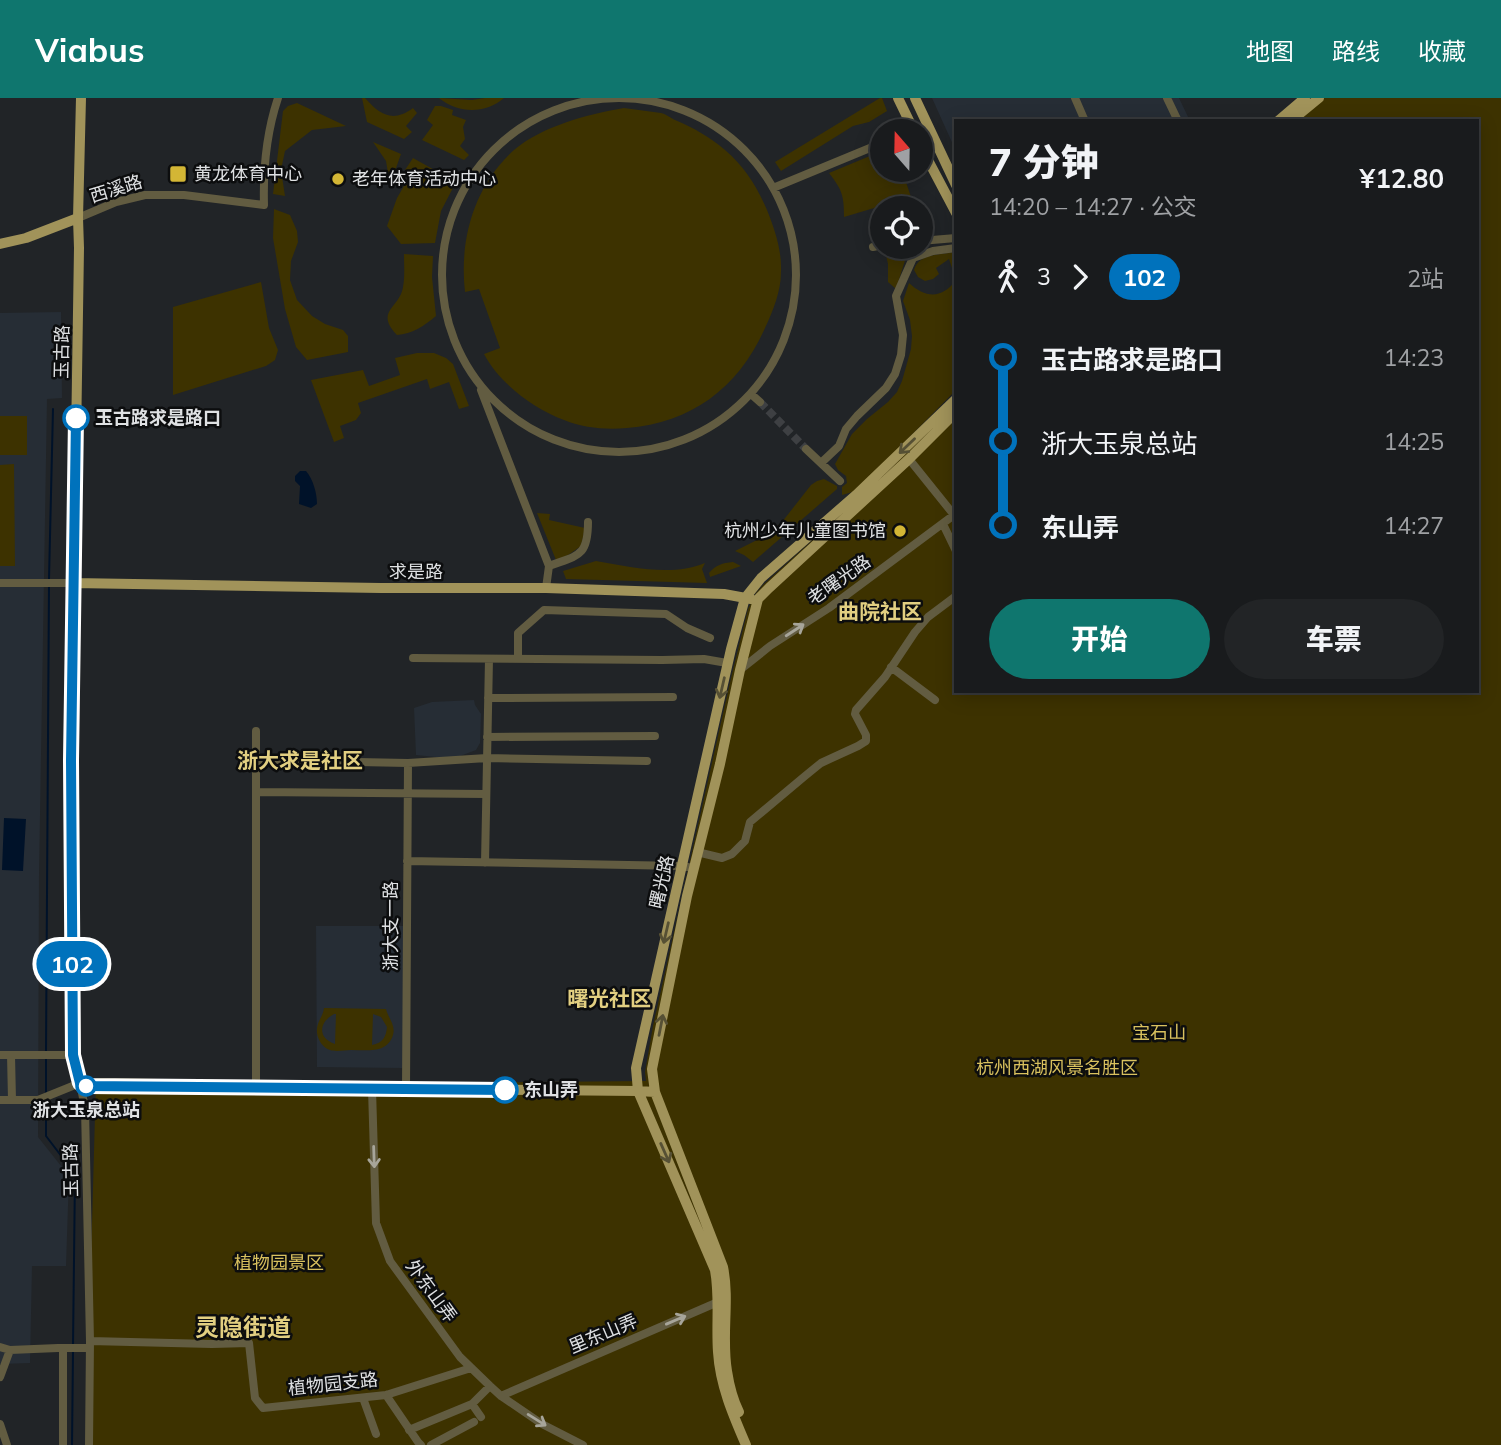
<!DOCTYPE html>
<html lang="zh">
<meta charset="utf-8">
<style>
body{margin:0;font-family:Mulish,"Noto Sans SC",sans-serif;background:#222426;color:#f1f3f6;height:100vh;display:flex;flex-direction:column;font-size:26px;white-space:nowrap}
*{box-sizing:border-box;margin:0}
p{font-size:23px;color:#9fa1a4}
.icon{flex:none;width:38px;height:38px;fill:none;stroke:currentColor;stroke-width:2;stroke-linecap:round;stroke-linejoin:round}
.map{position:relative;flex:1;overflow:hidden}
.sheet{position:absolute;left:954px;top:21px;width:525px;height:574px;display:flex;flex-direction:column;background:#191b1d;border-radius:0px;box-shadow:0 4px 18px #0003,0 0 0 2px #37393b}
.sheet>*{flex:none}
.badge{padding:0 14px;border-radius:23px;font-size:24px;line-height:46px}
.needle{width:46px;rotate:340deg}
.tools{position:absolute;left:870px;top:21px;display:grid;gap:14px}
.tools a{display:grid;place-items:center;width:63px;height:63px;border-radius:50%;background:#191b1d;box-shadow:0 4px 18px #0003,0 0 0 2px #37393b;font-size:35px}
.map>.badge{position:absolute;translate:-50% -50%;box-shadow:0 0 0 4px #fff}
.legs{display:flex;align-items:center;gap:10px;height:77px;padding:0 35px;font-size:23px}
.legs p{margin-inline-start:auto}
.headline{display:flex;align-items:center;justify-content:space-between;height:119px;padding:0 35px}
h1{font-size:38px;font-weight:800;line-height:52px}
.action{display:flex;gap:14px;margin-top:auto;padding:14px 35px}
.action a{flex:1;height:80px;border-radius:42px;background:#0f766e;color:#fff;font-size:28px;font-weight:800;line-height:80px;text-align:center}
.action a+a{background:#222426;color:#f1f3f6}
ul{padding:0 35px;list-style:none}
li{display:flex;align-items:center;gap:24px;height:84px;font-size:26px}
li i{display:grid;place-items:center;width:10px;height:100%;margin:0 9px;background:currentColor}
li i::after{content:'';width:18px;height:18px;margin:-9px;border:5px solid;border-radius:50%;background:#191b1d}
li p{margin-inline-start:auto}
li:first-child i{background:linear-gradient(#0000 50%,currentColor 0)}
li:last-child i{background:linear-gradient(currentColor 50%,#0000 0)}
header{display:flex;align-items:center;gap:42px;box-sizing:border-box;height:98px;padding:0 35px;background:#0f766e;color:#fff}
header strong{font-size:33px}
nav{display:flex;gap:38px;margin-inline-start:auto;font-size:24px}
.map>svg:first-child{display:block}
.built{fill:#262d35}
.green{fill:#3d3200;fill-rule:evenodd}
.water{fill:#001229}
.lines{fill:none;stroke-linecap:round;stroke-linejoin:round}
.stream{stroke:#001229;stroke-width:2}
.minor-tunnel{stroke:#3e4043;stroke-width:8;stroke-dasharray:8 4;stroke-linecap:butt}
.minor{stroke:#625c41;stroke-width:8}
.major{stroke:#a1935a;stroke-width:10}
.oneway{stroke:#565034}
.oneway2{stroke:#a7a59a}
.line-1-casing{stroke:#fff;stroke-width:16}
.line-1{stroke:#0072bc;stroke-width:10}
.poi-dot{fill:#d3b635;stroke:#0c0d0e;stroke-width:2.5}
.stop-1-dot{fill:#fff;stroke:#0072bc;stroke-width:3.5}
.labels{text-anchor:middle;stroke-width:5;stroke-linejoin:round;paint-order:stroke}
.poi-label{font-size:18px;fill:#dfe1e3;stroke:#0c0d0e;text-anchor:start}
.street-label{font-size:18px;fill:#dfe1e3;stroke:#0c0d0e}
.stop-label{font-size:18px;font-weight:bold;fill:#dfe1e3;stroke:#0c0d0e;text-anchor:start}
.park-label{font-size:18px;fill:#d9c15e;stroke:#0c0d0e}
.quarter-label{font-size:21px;font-weight:bold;fill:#e2cf81;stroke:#0c0d0e}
.district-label{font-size:24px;font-weight:bold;fill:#e2cf81;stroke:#0c0d0e}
</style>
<header>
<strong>Viabus</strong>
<nav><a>地图</a><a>路线</a><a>收藏</a></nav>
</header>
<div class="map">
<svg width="1501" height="1347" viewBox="0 0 1501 1347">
<rect width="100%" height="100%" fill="#212427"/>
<path class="built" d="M932,0H1179L1190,23H956L955,51Z
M61,214L62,300L47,301L39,777L38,1039L69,1078L66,1168H32L30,1265L0,1266V215Z
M474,602L475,607L481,616L480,645L476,652L460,658L446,660L416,657L414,610L432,604Z
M316,828H404L403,970L317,969Z"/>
<path class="green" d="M362,0H365C380,17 393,25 413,10L417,15L406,28L412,34L404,41L367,24Z
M439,0L472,2L485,0H504C486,16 458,16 439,0Z
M880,0H882L887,13L869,24L853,28L781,73L775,64Z
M1312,0H1501V1347H86L96,980L427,985L646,983L645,974L653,928L731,580L748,511L756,495L763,487L867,393L955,308L956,593H1477V23H1286Z
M297,5L346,28L312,32L285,53L281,72L285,98L273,96L283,13L288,8Z
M435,8H441L453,12L452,17L466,22L463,29L465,41L460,48L469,57L464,62L422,42L433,27L427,22Z
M624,10C636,12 649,13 661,15C666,16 671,20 675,22C694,30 710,39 725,52C745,69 757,89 767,112C775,132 782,153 781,174C781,193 773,213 765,230C739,289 692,325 627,330C606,332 584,330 564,322C534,311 499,285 484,256L500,250L479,191L465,194C459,142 474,88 514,52C542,28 589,16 624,10Z
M373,44L401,56L390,87L386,63Z
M882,53V72H902L911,99L844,119C844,97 842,92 829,75Z
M413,60L456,84L441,113L435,145L401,146L387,128L397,100L408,81L405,72Z
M274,111L290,117L297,133L298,144L291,163L290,182L297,202L312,218L325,226L343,232L348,238V254L307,262L296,249L285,211L273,140Z
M955,154V179L949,161L936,170L939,176L933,181L925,183L918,179L914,172C919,155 941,157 955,154Z
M404,156L433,158L432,179L436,218C424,228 412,236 397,237C374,213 400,210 403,189C405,179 404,166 404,156Z
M907,156L896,191L888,184V166L886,157Z
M955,183V293L856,393L842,397V389L847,385L846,378L838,372L835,366L852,336L867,321L888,304L897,294L902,283L911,251L912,238L910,222L903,203L909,185C925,200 942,201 955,183Z
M261,184L269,230L278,252L275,262L266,268L173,297V209Z
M417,255H434L446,260L453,266L469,308L459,311L449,284L430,291L427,281L358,305L361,315L356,322L340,328L344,340L334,344L311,282L363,272L369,288L400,277L395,260Z
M0,318H27V357H0Z
M14,366L15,468H0V367Z
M824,381L837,388V391L753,464L744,457L735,453L765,438L782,424L811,387L817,383Z
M537,415L550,416L549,422L585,430L581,448L568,457L556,462Z
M596,463C631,469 672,479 705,465L702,471L707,485L566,481L563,473Z
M733,464L741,468L710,479L709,475C716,467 722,465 733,464Z
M324,910L386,911C388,920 396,927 393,937C387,956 367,952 351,952C345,952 336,954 330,952C323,950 318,942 317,935C316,924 323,919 324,910ZM334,916H336L335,946C317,940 319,924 334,916ZM373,916L381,919L387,929C386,939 383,945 372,947Z"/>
<path class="water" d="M300,373H306C313,381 317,395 317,406L311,410L299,406L300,388L295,383V378Z
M4,720L26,721L23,773L2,772Z"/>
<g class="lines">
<path class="stream" d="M49,481L53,311
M46,953L49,486
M46,995V959
M46,1001V1038L75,1076L73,1248
M72,1347L73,1254"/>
<path class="minor-tunnel" d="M760,304L806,351"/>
<path class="minor" d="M1075,0L1085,23
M1167,0L1178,23
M442 177a177 177 0 1 1 354 0a177 177 0 1 1-354 0Z
M773,90L882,45
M78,120L116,104L145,97H184L264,107C263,72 267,33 278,0
M920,143L956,140
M873,149L882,147
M481,292L549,468L546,490
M751,296L760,304
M806,351L840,383
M821,365L839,348L846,331L857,318L886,290L895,276L901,257L903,237L896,198L913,160L933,153L956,150
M943,426L956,453
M549,468C578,457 588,459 588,424
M0,485H73
M413,560L662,562L704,561L727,565
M518,561V535L544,512L666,516L687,530L710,540
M891,569L935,602
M740,572L770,548L829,510L954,417L909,361
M488,600L673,599
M487,639L655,638
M256,662L408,665L487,660L647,663
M256,694L486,696
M697,754L722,760L732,756L745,743L750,724L805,678L821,665L858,648L866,643V637L855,616L856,612L885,579L915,534L928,519L956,498
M407,763L682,768L693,770
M485,765L489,561
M0,957H73
M11,957L12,1002
M256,989V633
M372,991L376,1125L390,1163L460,1259L490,1288L501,1298L542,1326L583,1347
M406,991L408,665
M0,1002H38L80,985L85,1010L90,1243L89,1347
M90,1243L212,1246L249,1245L255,1300L263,1310L386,1297L471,1270
M0,1249L10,1252
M0,1279L10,1252L58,1250H90
M386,1297L418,1344L421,1347
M501,1298L718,1204
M363,1300L376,1336
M472,1306L481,1319
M0,1326L7,1347
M409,1332L472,1306L490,1288
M63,1347V1250
M431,1347L474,1324"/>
<path class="major" d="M81,0L78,120L79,150L71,662L73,957L80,985L86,988L638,993L655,994
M898,0L914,33
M915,0L956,87
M1278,23L1305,0
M1291,23L1319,0
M920,47L956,115
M0,146L26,140L78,120
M73,485L381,490H546L724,496L751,501
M739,1314C733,1302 729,1286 727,1273C721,1238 730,1203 723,1169L655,994L652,971L687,798L720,666L740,572L758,501L769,490L909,361L956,314
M746,1347C733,1317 720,1287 718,1254C716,1226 720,1199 715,1172L638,993L636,970L731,551L745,500L761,480L856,397L956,301"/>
</g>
<defs><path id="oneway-shaft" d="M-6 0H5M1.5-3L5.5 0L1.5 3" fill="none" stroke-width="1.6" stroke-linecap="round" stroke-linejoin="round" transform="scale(1.75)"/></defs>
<g class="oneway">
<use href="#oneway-shaft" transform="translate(907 348) rotate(136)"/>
<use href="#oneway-shaft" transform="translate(722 590) rotate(103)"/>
<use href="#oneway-shaft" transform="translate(666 835) rotate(103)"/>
<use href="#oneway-shaft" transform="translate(661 927) rotate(-79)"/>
<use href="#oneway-shaft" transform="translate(665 1055) rotate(66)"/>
</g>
<g class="oneway2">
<use href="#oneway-shaft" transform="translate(795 532) rotate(-33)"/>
<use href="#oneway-shaft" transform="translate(374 1059) rotate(88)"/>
<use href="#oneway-shaft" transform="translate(676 1222) rotate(-23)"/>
<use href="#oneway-shaft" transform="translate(537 1322) rotate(32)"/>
</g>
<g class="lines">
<g class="line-1-casing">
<path id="line-1" d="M76,320L71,662L73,957L80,985L86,988L505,992"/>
</g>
<use href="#line-1" class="line-1"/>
</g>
<g class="poi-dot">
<rect x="169" y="67" width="18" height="18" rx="3.5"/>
<circle cx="338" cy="81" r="7"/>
<circle cx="900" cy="433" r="7"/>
</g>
<g class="stop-1-dot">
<circle cx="76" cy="320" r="12"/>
<circle cx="86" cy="988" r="9"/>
<circle cx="505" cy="992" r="12"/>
</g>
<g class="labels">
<g class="poi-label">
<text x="194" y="82">黄龙体育中心</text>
<text x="352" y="87">老年体育活动中心</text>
<text x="886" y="439" text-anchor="end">杭州少年儿童图书馆</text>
</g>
<g class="street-label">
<text transform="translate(116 91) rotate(-17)" y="6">西溪路</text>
<text transform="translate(62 254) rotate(-89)" y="6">玉古路</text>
<text x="416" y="480">求是路</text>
<text transform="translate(839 482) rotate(-35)" y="6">老曙光路</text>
<text transform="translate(662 784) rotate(-77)" y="6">曙光路</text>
<text transform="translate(391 828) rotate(-90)" y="6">浙大支一路</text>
<text transform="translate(71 1072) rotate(-91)" y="6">玉古路</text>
<text transform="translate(431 1193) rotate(54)" y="6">外东山弄</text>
<text transform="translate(603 1236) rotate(-23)" y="6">里东山弄</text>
<text transform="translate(333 1286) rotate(-6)" y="6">植物园支路</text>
</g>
<g class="stop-label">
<text x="95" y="326">玉古路求是路口</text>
<text x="524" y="998">东山弄</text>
<text x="86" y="1018" text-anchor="middle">浙大玉泉总站</text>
</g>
<g class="park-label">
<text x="1159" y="941">宝石山</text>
<text x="1057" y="976">杭州西湖风景名胜区</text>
<text x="279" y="1171">植物园景区</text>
</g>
<g class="quarter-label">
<text x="880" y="521">曲院社区</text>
<text x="300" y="670">浙大求是社区</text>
<text x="609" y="908">曙光社区</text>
</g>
<g class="district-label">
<text x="243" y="1238">灵隐街道</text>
</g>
</g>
</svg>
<div class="tools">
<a><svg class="needle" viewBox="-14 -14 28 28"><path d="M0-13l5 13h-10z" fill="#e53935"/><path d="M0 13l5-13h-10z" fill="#9fa1a4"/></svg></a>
<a><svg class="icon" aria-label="locate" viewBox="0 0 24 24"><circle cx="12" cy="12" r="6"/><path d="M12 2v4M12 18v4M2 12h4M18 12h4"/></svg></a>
</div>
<b class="badge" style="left:72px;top:866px;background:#0072bc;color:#fff">102</b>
<section class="sheet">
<div class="headline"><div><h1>7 分钟</h1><p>14:20 – 14:27 · 公交</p></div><b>¥12.80</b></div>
<div class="legs"><svg class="icon" aria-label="walk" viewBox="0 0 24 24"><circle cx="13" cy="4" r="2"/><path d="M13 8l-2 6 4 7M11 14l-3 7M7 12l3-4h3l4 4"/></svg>3<svg class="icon" aria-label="forward" viewBox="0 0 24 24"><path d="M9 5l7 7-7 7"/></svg><b class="badge" style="background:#0072bc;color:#fff">102</b><p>2站</p></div>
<ul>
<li><i style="color:#0072bc"></i><b>玉古路求是路口</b><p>14:23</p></li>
<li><i style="color:#0072bc"></i><span>浙大玉泉总站</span><p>14:25</p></li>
<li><i style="color:#0072bc"></i><b>东山弄</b><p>14:27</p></li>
</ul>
<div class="action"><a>开始</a><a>车票</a></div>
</section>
</div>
